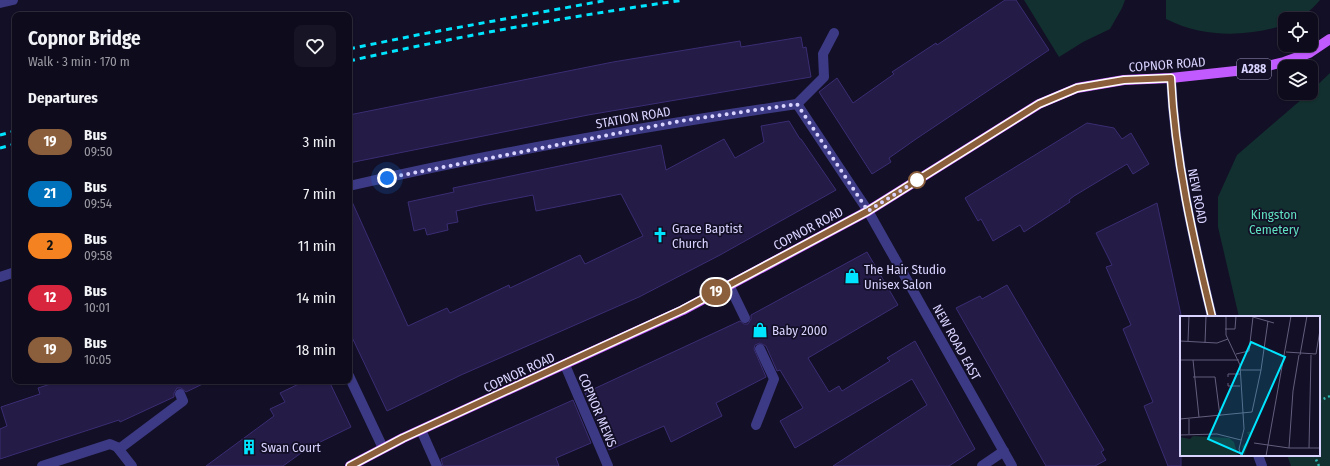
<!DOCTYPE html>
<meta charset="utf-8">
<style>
body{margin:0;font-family:"Fira Sans Condensed",sans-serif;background:#171425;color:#f1f3f6;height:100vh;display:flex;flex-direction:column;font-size:15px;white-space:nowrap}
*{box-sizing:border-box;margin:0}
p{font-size:13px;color:#9b9ba3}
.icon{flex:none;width:22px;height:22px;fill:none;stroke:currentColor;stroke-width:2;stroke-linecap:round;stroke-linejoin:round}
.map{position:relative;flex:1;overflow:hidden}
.sheet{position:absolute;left:12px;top:12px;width:340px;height:372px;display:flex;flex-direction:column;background:#0e0b1c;border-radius:8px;box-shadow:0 1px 3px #0004,0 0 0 1px #2e2b3b}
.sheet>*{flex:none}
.badge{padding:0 8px;border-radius:13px;font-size:14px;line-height:26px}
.controls{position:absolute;left:1278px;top:12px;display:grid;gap:8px}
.controls a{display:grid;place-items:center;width:40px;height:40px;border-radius:8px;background:#0e0b1c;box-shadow:0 1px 3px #0004,0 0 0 1px #2e2b3b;font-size:20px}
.you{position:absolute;width:20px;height:20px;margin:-10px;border:3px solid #fff;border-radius:50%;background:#1a73e8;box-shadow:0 0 0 6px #1a73e833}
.map>.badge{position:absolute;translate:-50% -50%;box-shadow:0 0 0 2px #fff}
h2{padding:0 16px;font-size:15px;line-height:36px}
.round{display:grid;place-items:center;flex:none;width:42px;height:42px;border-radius:8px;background:#171425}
.summary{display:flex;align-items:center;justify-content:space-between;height:68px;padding:0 16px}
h1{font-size:19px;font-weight:700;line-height:30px}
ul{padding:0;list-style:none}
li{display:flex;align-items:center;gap:12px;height:52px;padding:0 16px}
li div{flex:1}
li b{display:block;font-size:15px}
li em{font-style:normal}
li .badge{min-width:44px;font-weight:700;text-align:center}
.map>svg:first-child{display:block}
.green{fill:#12302f}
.building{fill:#241b47;stroke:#3b2d73}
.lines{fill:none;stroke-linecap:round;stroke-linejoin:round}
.path{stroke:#2fb8b0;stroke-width:2.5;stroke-dasharray:2 3;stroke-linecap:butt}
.lane{stroke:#3d3a85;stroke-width:10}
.street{stroke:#3d3a85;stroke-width:10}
.primary{stroke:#c25bff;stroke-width:10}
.rail{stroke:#00e5ff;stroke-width:3;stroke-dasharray:6 5;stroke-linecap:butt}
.line-casing{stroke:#fff;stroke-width:9}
.line{stroke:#8b5e3c;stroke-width:6}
.walk{stroke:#d9d4ff;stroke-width:4;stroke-dasharray:0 7.2}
.stop-dot{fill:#fff;stroke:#8b5e3c;stroke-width:2}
.labels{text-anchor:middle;stroke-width:3.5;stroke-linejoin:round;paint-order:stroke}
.shield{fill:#130f26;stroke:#9e99be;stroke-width:1}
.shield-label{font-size:12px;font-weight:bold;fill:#d9d4ff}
.street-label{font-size:13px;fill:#d9d4ff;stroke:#130f26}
.park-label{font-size:13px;fill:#5fe0c0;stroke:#130f26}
.poi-label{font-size:13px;fill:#d9d4ff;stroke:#130f26;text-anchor:start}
.inset-road{fill:none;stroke:#625e7d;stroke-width:1}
.view{fill:#00e5ff;fill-opacity:0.15;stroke:#00e5ff;stroke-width:2}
.inset-edge{fill:none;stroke:#d9d4ff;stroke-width:2}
</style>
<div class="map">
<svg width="1330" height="466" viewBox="0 0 1330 466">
<rect width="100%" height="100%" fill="#130f26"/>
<path class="green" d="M1024,0H1125L1122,8L1110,29L1083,42L1059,57Z
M1166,0H1320C1310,12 1301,19 1285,19V25C1245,37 1204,38 1166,19Z
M1330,73V466H1291L1287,455H1319V317H1239L1218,227V197L1237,155L1309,93H1311V91Z"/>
<path class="building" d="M1005,0H1016L1049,50L916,139L889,158L891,162L872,174L819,92L837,78L853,103L894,74L892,72L936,43L937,45Z
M801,37L803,48L806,47L811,77L588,115L349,163V115L613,62L740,41L741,47Z
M789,121L800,139H801L836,190L720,255L639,297L461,375L387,411L349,331V195L408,326L447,308L450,313L509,285L510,288L580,255L585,264L643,236L621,194L536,211L533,195L482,205L456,211L458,222L447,224L448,230L427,235L425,228L414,231L408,202L454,192L453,188L661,145L666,170L724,139L735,158L764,142L761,126Z
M1087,123L1114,128L1122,139L1131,133L1149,164L1133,174L1127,164L1074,196L1069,200L1070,202L1024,232L1020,225L993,241L981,219L978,221L965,198Z
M1157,203L1181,315V466H1168L1144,406L1153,402L1123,329L1131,325L1106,267L1112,265L1096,233Z
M867,252L898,305L808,358L829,392L839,386L842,391L890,361L887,358L915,341L975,449L949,466H833L927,405L912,379L795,448L780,421L803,408L780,370L777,371L766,346L760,343L755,345L754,349L766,377L716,403L722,416L671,442L664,426L609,450L585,393L740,321L744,324H748L751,319V315Z
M1007,285L1104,450L1101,452L1106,460L1095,466H1046L956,308L980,296L982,299Z
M60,381H209L186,392L181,388H177L174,393V397L120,422L119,420L0,459V429L7,426L1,407L40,394L38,388Z
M305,381H329L351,427L308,448L283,466H206L274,416L270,409L285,402L280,393Z
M573,400L591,443L556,458L559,466H443L441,459Z"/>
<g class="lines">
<path class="path" d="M1319,401L1330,396
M1314,455L1319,466"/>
<path class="lane" d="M797,104L824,77L823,54L834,33
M729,285L745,318
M756,425L774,379L760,349
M119,449L183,401L180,394"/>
<path class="street" d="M0,3L13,0
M1171,78C1175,160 1193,238 1212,317
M349,186C497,152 647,126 797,104L868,211L1012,466
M0,277L15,272
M565,365L608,466
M349,376L383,448
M421,430L437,466
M1258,455L1262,466
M42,466L110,444L117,447L132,466
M982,466L1004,451"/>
<path class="primary" d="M350,466L403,438L683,310L868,211L1039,104L1077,88L1124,80L1171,78L1254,69L1284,62L1309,53L1330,39"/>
<path class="rail" d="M349,49L417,35L608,0
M349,61C460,36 571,16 684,0
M0,135L15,131
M0,148L15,144"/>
</g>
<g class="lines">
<g class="line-casing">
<path id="line" d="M350,466L403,438L682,310L868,211L1039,104L1077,88L1124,80L1171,78C1175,160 1193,238 1212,317"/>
</g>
<use href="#line" class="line"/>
<path class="walk" d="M387,178L680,121L797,104L868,211L921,178L917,180"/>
</g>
<defs>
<g id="church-bare" transform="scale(1.2)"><path d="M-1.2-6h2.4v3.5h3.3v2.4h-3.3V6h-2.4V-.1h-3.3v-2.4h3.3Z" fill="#00e5ff" stroke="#130f26" stroke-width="2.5" paint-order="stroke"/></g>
<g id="shop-bare" transform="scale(1.2)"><path d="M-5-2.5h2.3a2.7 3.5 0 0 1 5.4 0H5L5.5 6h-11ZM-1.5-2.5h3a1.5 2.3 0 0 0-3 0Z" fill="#00e5ff" stroke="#130f26" stroke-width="2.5" paint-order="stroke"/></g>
<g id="building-bare" transform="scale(1.2)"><path d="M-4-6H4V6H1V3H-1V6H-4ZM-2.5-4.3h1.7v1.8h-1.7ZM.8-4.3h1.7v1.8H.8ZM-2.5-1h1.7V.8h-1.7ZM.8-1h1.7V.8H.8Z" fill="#00e5ff" stroke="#130f26" stroke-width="2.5" paint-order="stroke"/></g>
</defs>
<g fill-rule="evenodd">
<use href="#church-bare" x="660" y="235"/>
<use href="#shop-bare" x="852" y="276"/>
<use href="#shop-bare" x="760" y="330"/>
<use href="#building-bare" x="249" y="447"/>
</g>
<circle class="stop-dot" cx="917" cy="180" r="8"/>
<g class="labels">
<rect class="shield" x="1237" y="59" width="34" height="20" rx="3"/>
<g class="shield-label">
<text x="1254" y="73">A288</text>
</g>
<g class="street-label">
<text transform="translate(1167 64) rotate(-4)" y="5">COPNOR ROAD</text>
<text transform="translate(633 117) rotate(-10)" y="5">STATION ROAD</text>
<text transform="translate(1198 196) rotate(79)" y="5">NEW ROAD</text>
<text transform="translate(808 228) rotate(-28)" y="5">COPNOR ROAD</text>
<text transform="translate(957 342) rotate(61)" y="5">NEW ROAD EAST</text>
<text transform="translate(519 372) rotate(-25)" y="5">COPNOR ROAD</text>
<text transform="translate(598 410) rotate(67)" y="5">COPNOR MEWS</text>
</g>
<g class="park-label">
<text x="1274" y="219">Kingston<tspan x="1274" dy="15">Cemetery</tspan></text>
</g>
<g class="poi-label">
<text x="672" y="233">Grace Baptist<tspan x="672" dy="15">Church</tspan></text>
<text x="864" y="274">The Hair Studio<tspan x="864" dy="15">Unisex Salon</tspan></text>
<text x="772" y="335">Baby 2000</text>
<text x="261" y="452">Swan Court</text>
</g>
</g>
<g transform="translate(1180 316)">
<rect width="140" height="140" fill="#130f26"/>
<path d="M73,115L64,140L62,130L70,124L67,116ZM13,120L49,122L54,126L58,140H0V121L10,123Z" fill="#12302f"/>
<path class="inset-road" d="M46,0V19L60,49L64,113L59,133L61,140M45,13H55L56,0M0,25L37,27L48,23M8,25L9,0M25,27L26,0M106,36L136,38L140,14M56,38L69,35L73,1L94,7M120,39L127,0M0,44H59M13,44L19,101M60,54H81M13,61H35L40,100M48,61V58H60M48,67V70H60M0,103L72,96L81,54L88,5M9,103V118M0,119L37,118L61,124M74,127L109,132H140M109,132L113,75L119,39M129,132L131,39M86,140L111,0"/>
<path class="view" d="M71,26L105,41L62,138L28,123Z"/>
<rect width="140" height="140" class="inset-edge"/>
</g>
</svg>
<div class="controls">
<a><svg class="icon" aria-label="locate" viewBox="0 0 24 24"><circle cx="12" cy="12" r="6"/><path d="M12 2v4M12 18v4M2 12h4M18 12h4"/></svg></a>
<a><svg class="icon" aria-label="layers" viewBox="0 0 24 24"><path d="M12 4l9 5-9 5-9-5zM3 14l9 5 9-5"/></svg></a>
</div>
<div class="you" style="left:387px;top:178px"></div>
<b class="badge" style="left:716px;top:292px;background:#8b5e3c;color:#fff">19</b>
<section class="sheet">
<div class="summary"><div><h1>Copnor Bridge</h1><p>Walk · 3 min · 170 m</p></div><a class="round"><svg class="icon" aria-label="heart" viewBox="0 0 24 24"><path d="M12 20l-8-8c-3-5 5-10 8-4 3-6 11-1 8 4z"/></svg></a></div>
<h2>Departures</h2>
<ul>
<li><span class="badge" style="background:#8b5e3c;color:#fff">19</span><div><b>Bus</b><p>09:50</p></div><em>3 min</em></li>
<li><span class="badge" style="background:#0072bc;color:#fff">21</span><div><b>Bus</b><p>09:54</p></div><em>7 min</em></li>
<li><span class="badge" style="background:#f58220;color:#111">2</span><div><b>Bus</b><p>09:58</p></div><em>11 min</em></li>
<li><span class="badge" style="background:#d7263d;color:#fff">12</span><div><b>Bus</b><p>10:01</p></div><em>14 min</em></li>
<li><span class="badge" style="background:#8b5e3c;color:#fff">19</span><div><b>Bus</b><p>10:05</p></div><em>18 min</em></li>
</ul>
</section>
</div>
